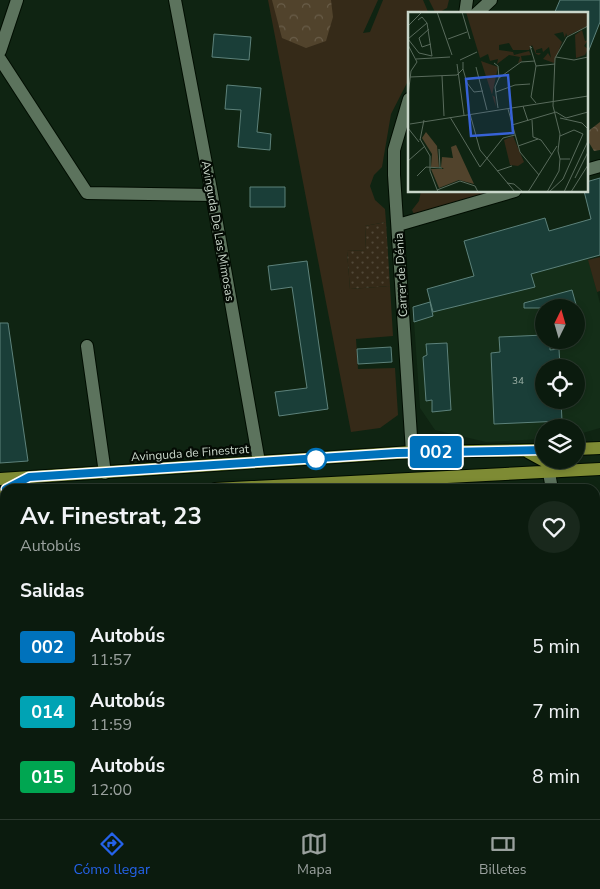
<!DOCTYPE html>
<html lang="es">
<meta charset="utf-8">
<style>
body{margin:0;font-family:"Nunito Sans",sans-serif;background:#19281c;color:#f1f3f6;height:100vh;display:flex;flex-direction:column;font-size:19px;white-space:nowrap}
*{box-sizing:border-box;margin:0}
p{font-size:16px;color:#9aa19e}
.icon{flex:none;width:28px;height:28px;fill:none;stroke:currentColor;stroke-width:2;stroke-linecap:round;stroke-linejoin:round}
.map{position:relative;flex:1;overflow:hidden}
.side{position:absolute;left:0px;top:484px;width:600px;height:336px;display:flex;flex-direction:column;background:#0b1b0e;border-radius:15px 15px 0 0;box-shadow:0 2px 8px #0003,0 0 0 1px #2b392e}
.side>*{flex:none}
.badge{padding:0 10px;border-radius:4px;font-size:18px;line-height:32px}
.needle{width:32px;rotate:5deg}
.controls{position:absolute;left:535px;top:299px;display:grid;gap:10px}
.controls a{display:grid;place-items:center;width:50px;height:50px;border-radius:50%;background:#0b1b0e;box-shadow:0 2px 8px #0003,0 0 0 1px #2b392e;font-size:25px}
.map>.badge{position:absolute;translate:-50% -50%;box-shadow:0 0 0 2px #fff}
h2{padding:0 20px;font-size:19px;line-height:45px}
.round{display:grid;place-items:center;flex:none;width:52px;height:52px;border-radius:26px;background:#19281c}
.overview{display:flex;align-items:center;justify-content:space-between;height:85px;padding:0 20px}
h1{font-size:24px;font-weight:700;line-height:38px}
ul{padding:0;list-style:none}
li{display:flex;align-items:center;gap:15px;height:65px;padding:0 20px}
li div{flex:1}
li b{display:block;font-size:19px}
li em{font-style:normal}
li .badge{min-width:55px;font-weight:700;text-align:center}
.menu{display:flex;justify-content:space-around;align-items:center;height:70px;border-top:1px solid #2b392e;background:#0b1b0e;font-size:14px;color:#9aa19e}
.menu a{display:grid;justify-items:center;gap:2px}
.menu .active{color:#2563eb}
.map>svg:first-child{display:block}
.built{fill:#142e18;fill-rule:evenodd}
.green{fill:#352a18}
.forest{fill:url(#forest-crowns)}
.park{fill:url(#park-dots)}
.water{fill:url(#water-rules)}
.building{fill:#1a3e38;stroke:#5d827b}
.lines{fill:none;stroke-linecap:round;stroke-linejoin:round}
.minor-casing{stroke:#000d01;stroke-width:14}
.major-casing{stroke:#000d01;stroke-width:14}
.minor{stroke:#5c735d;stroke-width:12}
.major{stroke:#7e8b34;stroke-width:12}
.line-casing{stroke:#fff;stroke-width:11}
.line{stroke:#0072bc;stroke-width:8}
.stop-dot{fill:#fff;stroke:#0072bc;stroke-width:2.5}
.labels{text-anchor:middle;stroke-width:4.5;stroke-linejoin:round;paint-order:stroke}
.number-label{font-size:10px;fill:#9db0a6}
.street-label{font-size:12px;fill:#c9d6ca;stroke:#040b04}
.inset-road{fill:none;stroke:#596b5c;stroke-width:1}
.view{fill:#3762d6;fill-opacity:0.15;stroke:#3762d6;stroke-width:2.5}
.inset-edge{fill:none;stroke:#c9d6ca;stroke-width:2.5}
</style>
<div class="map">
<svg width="600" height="819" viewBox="0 0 600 819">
<defs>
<pattern id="forest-crowns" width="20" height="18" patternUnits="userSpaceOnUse" patternTransform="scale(1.25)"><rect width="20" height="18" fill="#51432c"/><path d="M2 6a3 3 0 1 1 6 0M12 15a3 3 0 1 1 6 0" fill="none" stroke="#695d49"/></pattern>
<pattern id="park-dots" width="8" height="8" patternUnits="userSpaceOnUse" patternTransform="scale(1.25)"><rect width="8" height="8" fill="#352a18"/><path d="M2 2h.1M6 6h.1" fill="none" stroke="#514838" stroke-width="1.8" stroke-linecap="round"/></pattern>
<pattern id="water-rules" width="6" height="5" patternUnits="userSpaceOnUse" patternTransform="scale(1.25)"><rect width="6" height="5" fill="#000b10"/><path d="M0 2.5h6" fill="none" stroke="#242e31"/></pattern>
</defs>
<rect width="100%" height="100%" fill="#0f2412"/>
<path class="built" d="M588,258L600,303V428L576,435V428H544V439L486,442L435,430L420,408L413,307ZM544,308H576V340H544ZM544,368H576V400H544Z"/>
<path class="green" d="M268,0H378L363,33L370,32L383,0H423L429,14H409V79L391,114L382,167L374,175L370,186L375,200L385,209L386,222L365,226L366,250L347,251L350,289L390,286L393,336L356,339L358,369L395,368L398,415L380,428L351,432Z
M429,0H449L447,8L436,14Z
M421,191H492L414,214L412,210L419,201Z
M600,257V291L597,292L588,260Z"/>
<path class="forest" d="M272,0H331L333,17L326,41L306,48L282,38Z
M600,122V150L594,151L588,141L587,132Z"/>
<path class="park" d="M386,222L390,286L350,289L347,251L366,250L365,226Z"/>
<path class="water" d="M501,815H542V819H498Z"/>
<path class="building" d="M560,0H600V22L587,55L586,14H554Z
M214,34L251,37L249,60L212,57Z
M227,85L261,88L257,132L271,134L270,150L238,147L241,110L225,109Z
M600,178V255L531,274L535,287L433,312L427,289L474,276L464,241L545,218L549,231L591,219L584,191H586V182Z
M250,187H285V207H250Z
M307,261L328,409L279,416L275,392L307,388L292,287L271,290L268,266Z
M572,290L577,308H524V303Z
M430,302L433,316L414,322L413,307Z
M0,323H8L28,461L0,463Z
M544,335V340H550V350L559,349L560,368H544V400H561L562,421L494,424L491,353L500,352L499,337Z
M447,343L451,410L432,412V400L426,401L423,357L427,355L426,344Z
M391,347L392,362L358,364L357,349Z"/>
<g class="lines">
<g class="minor-casing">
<path id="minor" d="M175,0L212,195L259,462
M465,14L467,0
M476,14L491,0
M0,51L17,0
M0,59L87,193L212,195
M409,99L394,150V175L412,452
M586,170L600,166
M398,225L515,191
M87,346L105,473
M549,473L552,489
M5,492L3,497L5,534
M0,601L5,609
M595,709H600
M595,738L600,767
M47,815V819"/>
</g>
<g class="major-casing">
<path id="major" d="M576,449L600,448
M528,452L548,463
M0,479L412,452L544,450
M215,489L600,469
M0,497H5"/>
</g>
<use href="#minor" class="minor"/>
<use href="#major" class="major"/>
</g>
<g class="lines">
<g class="line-casing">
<path id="line" d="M6,489L29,477L397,453L544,450"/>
</g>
<use href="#line" class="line"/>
</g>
<circle class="stop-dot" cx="316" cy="459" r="10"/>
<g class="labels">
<g class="number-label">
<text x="518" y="384">34</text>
</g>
<g class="street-label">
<text transform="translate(218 231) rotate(80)" y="4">Avinguda De Las Mimosas</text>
<text transform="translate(401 275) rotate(-93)" y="4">Carrer de Dénia</text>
<text transform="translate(190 453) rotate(-4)" y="4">Avinguda de Finestrat</text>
</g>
</g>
<g transform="translate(408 12)">
<rect width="180" height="180" fill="#0f2412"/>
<path d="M58,0H180V14L159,24L158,21L157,26L155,20L146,22L154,30L146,51L135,47L140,41L143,46L141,35L135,40L134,36L128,38V41H133L131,43L128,42L124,33L121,38H105L101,31L91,33V38L105,40L106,43L121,39L123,43L113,44L114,49L110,51L112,45L101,43L89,52L90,47L82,49L80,42L72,46ZM174,18L177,29L180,28L176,34L180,37L177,43L168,46L167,23ZM73,49L90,55L84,83L87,85L88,95ZM105,124L116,150L110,154L102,153L96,128Z" fill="#352a18"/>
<path d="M18,120L29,134L31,155H23L24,142L14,126ZM48,133L66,172L51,168L31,176L23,157H36L33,155L34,145L45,146L43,135Z" fill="#51432c"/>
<path class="inset-road" d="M29,0L44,43M54,0L62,27M0,14L14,0M21,17L11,26L14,35L23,32M0,27L11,41L24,44L19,11L14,5L10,8M0,27L19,11M40,27L59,20M0,33L9,50L3,59L0,84M124,36L122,34L128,54L123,85L128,91M148,45L166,48L180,45M8,47L42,45M52,48L69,40M86,51L90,54L91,66M49,52L56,103M128,54L147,52M68,55L79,98M55,57L59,71L66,80L75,79M49,63L55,57V50M34,64L36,104M2,65L49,63M88,80L107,73L122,72M115,94L120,109M90,96L87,75L91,66L113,50L127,49M100,97L112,140L131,163M148,100L158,106L180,100M62,102L72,138L107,180M42,105L72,155L95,126L107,123M152,106L174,111L180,117M124,108L125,125L133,128L144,143M2,112L180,84M104,113L148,100M0,116L11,130M12,127L22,144V159L30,180M12,128L16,108M110,134L130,127M31,137L32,156M162,147H152L150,139L152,122L145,94L147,46L159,25L180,14M0,149L17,134M89,159L104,154M9,164L18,155L34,156M167,166L180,140M99,171L106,172L115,180M29,178L52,169L67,174L70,180M120,180L149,134M139,180L151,159L152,147M141,180L155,167L175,122L166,118L152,124M156,180L180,129M163,180L180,153"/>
<path class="view" d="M100,63L105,121L63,124L58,67Z"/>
<rect width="180" height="180" class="inset-edge"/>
</g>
</svg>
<div class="controls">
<a><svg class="needle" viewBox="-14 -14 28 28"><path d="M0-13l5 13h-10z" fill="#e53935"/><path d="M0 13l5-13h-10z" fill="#9aa19e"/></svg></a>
<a><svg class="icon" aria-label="locate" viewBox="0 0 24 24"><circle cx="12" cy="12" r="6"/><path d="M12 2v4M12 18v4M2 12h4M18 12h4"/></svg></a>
<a><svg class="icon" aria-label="layers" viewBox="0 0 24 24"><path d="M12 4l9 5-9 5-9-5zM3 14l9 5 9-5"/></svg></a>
</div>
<b class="badge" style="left:436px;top:452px;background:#0072bc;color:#fff">002</b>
<section class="side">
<div class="overview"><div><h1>Av. Finestrat, 23</h1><p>Autobús</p></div><a class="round"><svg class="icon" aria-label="heart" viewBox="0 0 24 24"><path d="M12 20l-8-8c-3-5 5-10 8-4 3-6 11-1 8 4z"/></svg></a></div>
<h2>Salidas</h2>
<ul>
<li><span class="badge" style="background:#0072bc;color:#fff">002</span><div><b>Autobús</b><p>11:57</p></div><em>5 min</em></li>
<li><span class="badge" style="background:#00a3b4;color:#fff">014</span><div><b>Autobús</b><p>11:59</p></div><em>7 min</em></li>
<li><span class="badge" style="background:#00a651;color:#fff">015</span><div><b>Autobús</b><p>12:00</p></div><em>8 min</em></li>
</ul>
</section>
</div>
<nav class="menu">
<a class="active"><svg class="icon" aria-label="directions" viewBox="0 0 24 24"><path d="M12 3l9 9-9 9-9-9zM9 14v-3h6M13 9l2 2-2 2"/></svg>Cómo llegar</a>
<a><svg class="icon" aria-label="map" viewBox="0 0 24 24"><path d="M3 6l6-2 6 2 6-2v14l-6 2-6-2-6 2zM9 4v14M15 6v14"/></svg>Mapa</a>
<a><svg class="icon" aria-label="tickets" viewBox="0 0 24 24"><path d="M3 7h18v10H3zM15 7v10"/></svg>Billetes</a>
</nav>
